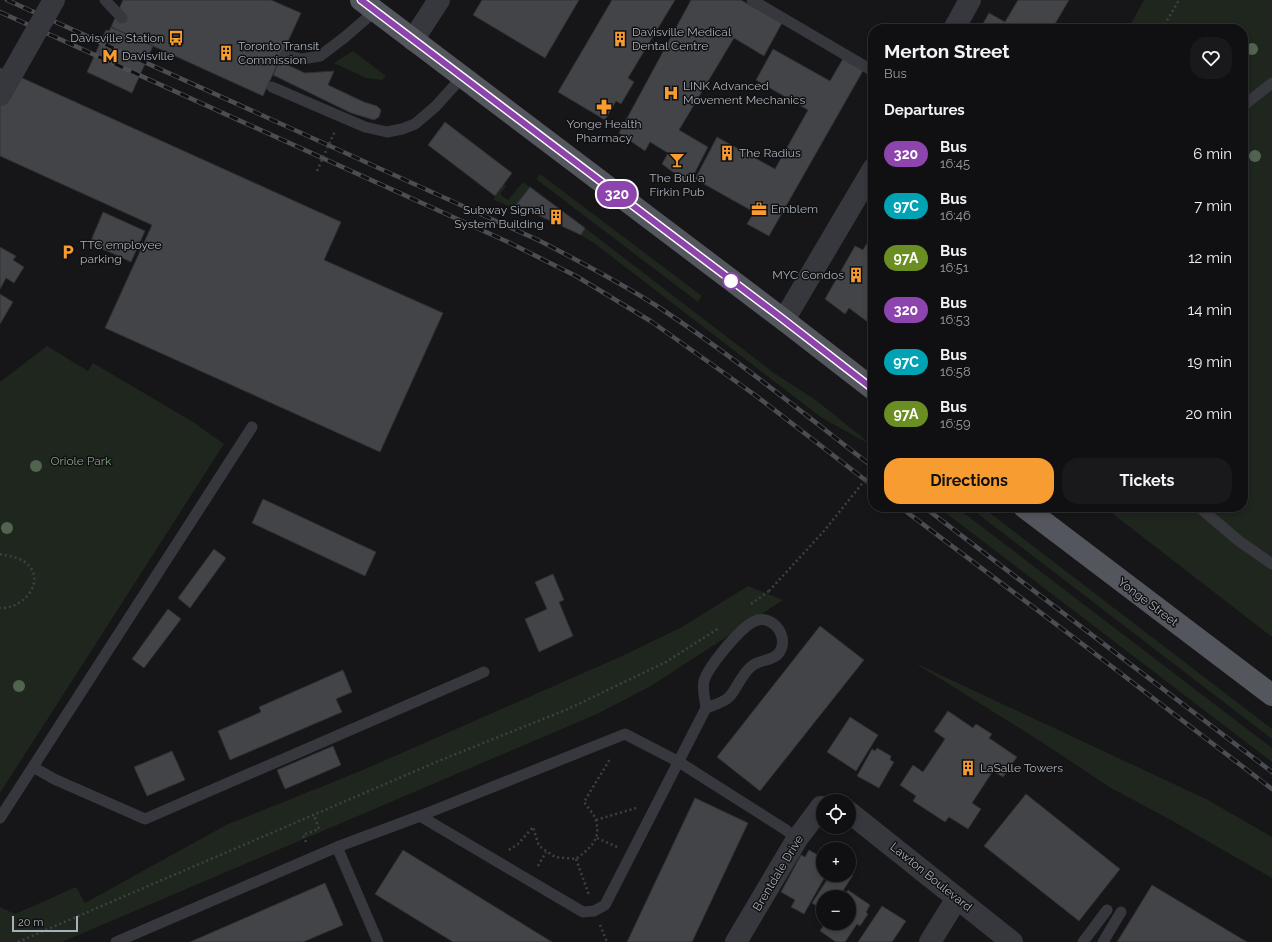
<!DOCTYPE html>
<meta charset="utf-8">
<style>
body{margin:0;font-family:Raleway,sans-serif;background:#19191b;color:#f1f3f6;height:100vh;display:flex;flex-direction:column;font-size:15px;white-space:nowrap}
*{box-sizing:border-box;margin:0}
p{font-size:13px;color:#9c9d9f}
.icon{flex:none;width:22px;height:22px;fill:none;stroke:currentColor;stroke-width:2;stroke-linecap:round;stroke-linejoin:round}
.map{position:relative;flex:1;overflow:hidden}
.side{position:absolute;left:868px;top:24px;width:380px;height:488px;display:flex;flex-direction:column;background:#101012;border-radius:16px;box-shadow:0 2px 6px #0003,0 0 0 1px #303032}
.side>*{flex:none}
.badge{padding:0 8px;border-radius:13px;font-size:14px;line-height:26px}
.tools{position:absolute;left:816px;top:794px;display:grid;gap:8px}
.tools a{display:grid;place-items:center;width:40px;height:40px;border-radius:50%;background:#101012;box-shadow:0 2px 6px #0003,0 0 0 1px #303032;font-size:20px}
.scale{position:absolute;left:12px;bottom:10px;width:66px;box-sizing:border-box;padding-left:4px;border:2px solid #a8afb8;border-top:0;font-size:11px;line-height:14px;white-space:nowrap;color:#a8afb8;-webkit-text-stroke:3px #111113;paint-order:stroke}
.map>.badge{position:absolute;translate:-50% -50%;box-shadow:0 0 0 2px #fff}
h2{padding:0 16px;font-size:15px;line-height:36px}
.round{display:grid;place-items:center;flex:none;width:42px;height:42px;border-radius:16px;background:#19191b}
.head{display:flex;align-items:center;justify-content:space-between;height:68px;padding:0 16px}
h1{font-size:19px;font-weight:700;line-height:30px}
.cta{display:flex;gap:8px;margin-top:auto;padding:8px 16px}
.cta a{flex:1;height:46px;border-radius:16px;background:#f69c30;color:#111;font-size:16px;font-weight:700;line-height:46px;text-align:center}
.cta a+a{background:#19191b;color:#f1f3f6}
ul{padding:0;list-style:none}
li{display:flex;align-items:center;gap:12px;height:52px;padding:0 16px}
li div{flex:1}
li b{display:block;font-size:15px}
li em{font-style:normal}
li .badge{min-width:44px;font-weight:700;text-align:center}
.map>svg:first-child{display:block}
.green{fill:#1e261e}
.building{fill:#424448;stroke:#303034}
.lines{fill:none;stroke-linecap:round;stroke-linejoin:round}
.path{stroke:#3d4044;stroke-width:2.5;stroke-dasharray:2 3;stroke-linecap:butt}
.service{stroke:#37383d;stroke-width:11}
.minor{stroke:#37383d;stroke-width:22}
.primary{stroke:#53565c;stroke-width:22}
.rail-casing{stroke:#4a4d52;stroke-width:4.5}
.rail{stroke:#111113;stroke-width:3;stroke-dasharray:9;stroke-linecap:butt}
.path-bridge{stroke:#3d4044;stroke-width:2.5;stroke-dasharray:2 3;stroke-linecap:butt}
.tertiary-bridge{stroke:#37383d;stroke-width:22}
.tree{fill:#506450}
.line-casing{stroke:#fff;stroke-width:9}
.line{stroke:#8e44ad;stroke-width:6}
.stop-dot{fill:#fff;stroke:#8e44ad;stroke-width:2}
.labels{text-anchor:middle;stroke-width:3;stroke-linejoin:round;paint-order:stroke}
.poi-label{font-size:12px;fill:#a8afb8;stroke:#111113;text-anchor:start}
.park-label{font-size:12px;fill:#80a47e;stroke:#111113}
.street-label{font-size:12px;fill:#a8afb8;stroke:#111113}
</style>
<div class="map">
<svg width="1272" height="942" viewBox="0 0 1272 942">
<rect width="100%" height="100%" fill="#161618"/>
<path class="green" d="M1144,0H1272V637L1104,507H1243V29H1128Z
M353,51L386,76L382,80L366,78L334,63Z
M540,174L702,296L698,302L536,179Z
M523,182L530,187L514,208L494,200L495,196L504,184L506,186L500,194L508,200Z
M585,228L774,373L817,401L873,446L822,418L594,243L581,235Z
M47,346L88,371L93,363L193,422L224,444L0,793V382Z
M938,507H956L1272,748V762Z
M969,507H982L1272,729V739Z
M748,586L783,600L651,686L597,714L62,942H0V907L15,914L76,887L85,903L226,825L363,770L622,656L682,627Z
M915,663L1208,800L1272,837V878L1169,819L1111,788L1040,741Z"/>
<path class="building" d="M123,0H271L301,13L263,96L111,27Z
M482,0H579L545,58L473,15Z
M612,0H675L628,78L634,82L621,104L616,101L605,120L558,92Z
M691,0H741L782,23L764,56L734,38L679,130L708,147L689,184L662,164L668,153L650,142L645,151L619,133Z
M1018,0H1069L1052,29H980L989,13L1005,22Z
M111,27L153,46L132,93L87,72L106,30L109,31Z
M773,49L830,81L844,57L864,69L769,236L747,224L754,212L695,179L717,137L775,169L808,110L756,80Z
M279,61L305,73L334,71L328,85L364,102L377,106L381,110L379,117L374,120L351,113L273,75Z
M0,68L341,222L324,260L443,313L380,452L105,328L152,225L0,156Z
M445,122L512,173L495,196L428,145Z
M530,187L585,228L581,235L516,205Z
M103,212L145,231L131,262L90,243Z
M873,233V326L849,308L845,314L825,299L855,246L863,250Z
M0,247L16,256L13,260L24,267L14,283L6,278L0,289Z
M0,294L13,302L0,324Z
M263,499L376,552L365,576L252,523Z
M214,549L226,558L190,608L178,598Z
M553,574L564,600L559,602L573,636L539,652L525,619L547,609L535,582Z
M168,609L181,619L144,668L132,659Z
M820,626L864,660L760,791L717,757Z
M343,670L352,692L336,699L342,712L230,760L218,731L261,712L259,707Z
M948,711L973,728L976,724L992,734L989,738L1017,757L1003,777L993,771L972,803L981,809L968,829L949,817L945,822L913,801L916,796L900,785L913,765L923,772L945,739L934,731Z
M850,717L878,735L856,771L827,752Z
M333,746L341,765L285,789L277,770Z
M877,748L891,756L890,760L894,762L879,788L857,776L872,749L875,751Z
M172,751L185,780L147,796L134,767Z
M1026,794L1120,869L1079,921L984,846Z
M695,798L748,823L692,942H627Z
M403,850L552,942H453L375,894Z
M809,850L823,858V875H826L804,914L791,907L795,900L781,892L801,855L805,857Z
M849,872L853,875L839,897H823V904L820,908L812,903L830,875H849Z
M325,883L343,925L303,942H190Z
M1152,885L1247,942H1117Z
M848,890L870,905L866,912L868,914L860,926L857,924L845,942H836L820,931L825,923H849V897H843Z
M882,906L906,921L892,942H858Z"/>
<g class="lines">
<path class="path" d="M1162,29L1179,0
M0,554C8,556 19,557 26,563C48,581 22,610 0,608
M751,604L769,591
M596,820L636,808
M597,838L617,847
M306,842L303,835L319,829L314,815
M509,850L518,844L533,827L539,846L555,857L576,859C590,848 601,840 596,821C595,815 588,808 584,802L610,759
M576,859L589,895
M538,866L546,852
M600,925L607,942
M18,942L441,760L568,709L666,662L719,628"/>
<path class="service" d="M105,0L122,18
M752,0L873,71
M285,55L302,59L320,56L345,37L375,11
M272,87L365,127L387,132L402,129L415,124L436,106L462,77
M1243,106L1272,83
M1199,507L1239,541L1272,564
M33,767L54,779L145,819L484,672
M420,816L583,912L594,911L605,905L706,708C705,699 702,690 704,681C708,667 743,623 758,620C776,616 791,641 777,655C770,661 759,660 752,666C742,673 738,687 730,696C725,702 714,705 706,708
M0,818L252,427
M337,847L378,942
M116,942L337,847L420,816L625,734L679,762L786,830L797,839
M1083,942L1107,910
M1103,942L1121,912"/>
<path class="minor" d="M954,29L970,0
M413,40L439,0
M784,320L873,169
M849,812L1012,942
M736,942L797,839L821,807H823
M930,942L957,898"/>
<path class="primary" d="M361,0L784,320L873,389
M1024,507L1272,695"/>
<g class="rail-casing">
<path id="rail" d="M7,0L538,240C579,261 621,283 660,308C734,357 803,413 873,467
M0,12L508,242L576,276L652,322L755,395L873,486
M900,507L1081,643L1272,789
M924,507L1272,772"/>
</g>
<use href="#rail" class="rail"/>
<path class="path-bridge" d="M317,171L335,131
M769,591L824,531L873,470"/>
<path class="tertiary-bridge" d="M0,95L54,0"/>
</g>
<g class="tree">
<circle cx="1252" cy="49" r="6"/>
<circle cx="1255" cy="156" r="6"/>
<circle cx="36" cy="466" r="6"/>
<circle cx="7" cy="528" r="6"/>
<circle cx="19" cy="686" r="6"/>
</g>
<g class="lines">
<g class="line-casing">
<path id="line" d="M361,0L784,320L873,389"/>
</g>
<use href="#line" class="line"/>
</g>
<defs>
<g id="bus-bare" transform="scale(1.2)"><path d="M-5-6H5V4H4V6H2V4H-2V6H-4V4H-5ZM-3.5-4V0h7V-4ZM-3.5 1.2v1.5H-2V1.2ZM2 1.2v1.5H3.5V1.2Z" fill="#f69c30" stroke="#111113" stroke-width="2.5" paint-order="stroke"/></g>
<g id="building-bare" transform="scale(1.2)"><path d="M-4-6H4V6H1V3H-1V6H-4ZM-2.5-4.3h1.7v1.8h-1.7ZM.8-4.3h1.7v1.8H.8ZM-2.5-1h1.7V.8h-1.7ZM.8-1h1.7V.8H.8Z" fill="#f69c30" stroke="#111113" stroke-width="2.5" paint-order="stroke"/></g>
<g id="metro-bare" transform="scale(1.2)"><path d="M-5.5 5V-5H-3L0 0L3-5H5.5V5H3V-.5L0 4L-3-.5V5Z" fill="#f69c30" stroke="#111113" stroke-width="2.5" paint-order="stroke"/></g>
<g id="hospital-bare" transform="scale(1.2)"><path d="M-5-5h3v3.5h4V-5h3V5h-3V1.5h-4V5h-3Z" fill="#f69c30" stroke="#111113" stroke-width="2.5" paint-order="stroke"/></g>
<g id="pharmacy-bare" transform="scale(1.2)"><path d="M-2-6h4v4h4v4h-4v4h-4v-4h-4v-4h4Z" fill="#f69c30" stroke="#111113" stroke-width="2.5" paint-order="stroke"/></g>
<g id="bar-bare" transform="scale(1.2)"><path d="M-6-5H6L.8 .8V4.5H3.5V6h-7V4.5H-.8V.8Z" fill="#f69c30" stroke="#111113" stroke-width="2.5" paint-order="stroke"/></g>
<g id="office-bare" transform="scale(1.2)"><path d="M-6-3h4V-5.5h4V-3h4V5H-6ZM-1-4.5V-3h2v-1.5ZM-6 0V1H6V0Z" fill="#f69c30" stroke="#111113" stroke-width="2.5" paint-order="stroke"/></g>
<g id="parking-bare" transform="scale(1.2)"><path d="M-3.5-5.5H1a3.5 3.5 0 0 1 0 7H-1V5.5H-3.5ZM-1-3.4V-.6H.8a1.4 1.4 0 0 0 0-2.8Z" fill="#f69c30" stroke="#111113" stroke-width="2.5" paint-order="stroke"/></g>
</defs>
<g fill-rule="evenodd">
<use href="#bus-bare" x="176" y="38"/>
<use href="#building-bare" x="620" y="39"/>
<use href="#building-bare" x="226" y="53"/>
<use href="#metro-bare" x="110" y="56"/>
<use href="#hospital-bare" x="671" y="93"/>
<use href="#pharmacy-bare" x="604" y="107"/>
<use href="#building-bare" x="727" y="153"/>
<use href="#bar-bare" x="677" y="160"/>
<use href="#office-bare" x="759" y="209"/>
<use href="#building-bare" x="556" y="217"/>
<use href="#parking-bare" x="68" y="252"/>
<use href="#building-bare" x="856" y="275"/>
<use href="#building-bare" x="968" y="768"/>
</g>
<circle class="stop-dot" cx="731" cy="281" r="8"/>
<g class="labels">
<g class="poi-label">
<text x="632" y="36">Davisville Medical<tspan x="632" dy="14">Dental Centre</tspan></text>
<text x="164" y="42" text-anchor="end">Davisville Station</text>
<text x="238" y="50">Toronto Transit<tspan x="238" dy="14">Commission</tspan></text>
<text x="122" y="60">Davisville</text>
<text x="683" y="90">LINK Advanced<tspan x="683" dy="14">Movement Mechanics</tspan></text>
<text x="604" y="128" text-anchor="middle">Yonge Health<tspan x="604" dy="14">Pharmacy</tspan></text>
<text x="739" y="157">The Radius</text>
<text x="677" y="182" text-anchor="middle">The Bull a<tspan x="677" dy="14">Firkin Pub</tspan></text>
<text x="771" y="213">Emblem</text>
<text x="544" y="214" text-anchor="end">Subway Signal<tspan x="544" dy="14">System Building</tspan></text>
<text x="80" y="249">TTC employee<tspan x="80" dy="14">parking</tspan></text>
<text x="844" y="279" text-anchor="end">MYC Condos</text>
<text x="980" y="772">LaSalle Towers</text>
</g>
<g class="park-label">
<text x="81" y="465">Oriole Park</text>
</g>
<g class="street-label">
<text transform="translate(1148 602) rotate(37)" y="4">Yonge Street</text>
<text transform="translate(778 873) rotate(-59)" y="4">Brentdale Drive</text>
<text transform="translate(931 877) rotate(39)" y="4">Lawton Boulevard</text>
</g>
</g>
</svg>
<div class="tools">
<a><svg class="icon" aria-label="locate" viewBox="0 0 24 24"><circle cx="12" cy="12" r="6"/><path d="M12 2v4M12 18v4M2 12h4M18 12h4"/></svg></a>
<a>+</a>
<a>−</a>
</div>
<div class="scale">20 m</div>
<b class="badge" style="left:617px;top:194px;background:#8e44ad;color:#fff">320</b>
<section class="side">
<div class="head"><div><h1>Merton Street</h1><p>Bus</p></div><a class="round"><svg class="icon" aria-label="heart" viewBox="0 0 24 24"><path d="M12 20l-8-8c-3-5 5-10 8-4 3-6 11-1 8 4z"/></svg></a></div>
<h2>Departures</h2>
<ul>
<li><span class="badge" style="background:#8e44ad;color:#fff">320</span><div><b>Bus</b><p>16:45</p></div><em>6 min</em></li>
<li><span class="badge" style="background:#00a3b4;color:#fff">97C</span><div><b>Bus</b><p>16:46</p></div><em>7 min</em></li>
<li><span class="badge" style="background:#6b8e23;color:#fff">97A</span><div><b>Bus</b><p>16:51</p></div><em>12 min</em></li>
<li><span class="badge" style="background:#8e44ad;color:#fff">320</span><div><b>Bus</b><p>16:53</p></div><em>14 min</em></li>
<li><span class="badge" style="background:#00a3b4;color:#fff">97C</span><div><b>Bus</b><p>16:58</p></div><em>19 min</em></li>
<li><span class="badge" style="background:#6b8e23;color:#fff">97A</span><div><b>Bus</b><p>16:59</p></div><em>20 min</em></li>
</ul>
<div class="cta"><a>Directions</a><a>Tickets</a></div>
</section>
</div>
